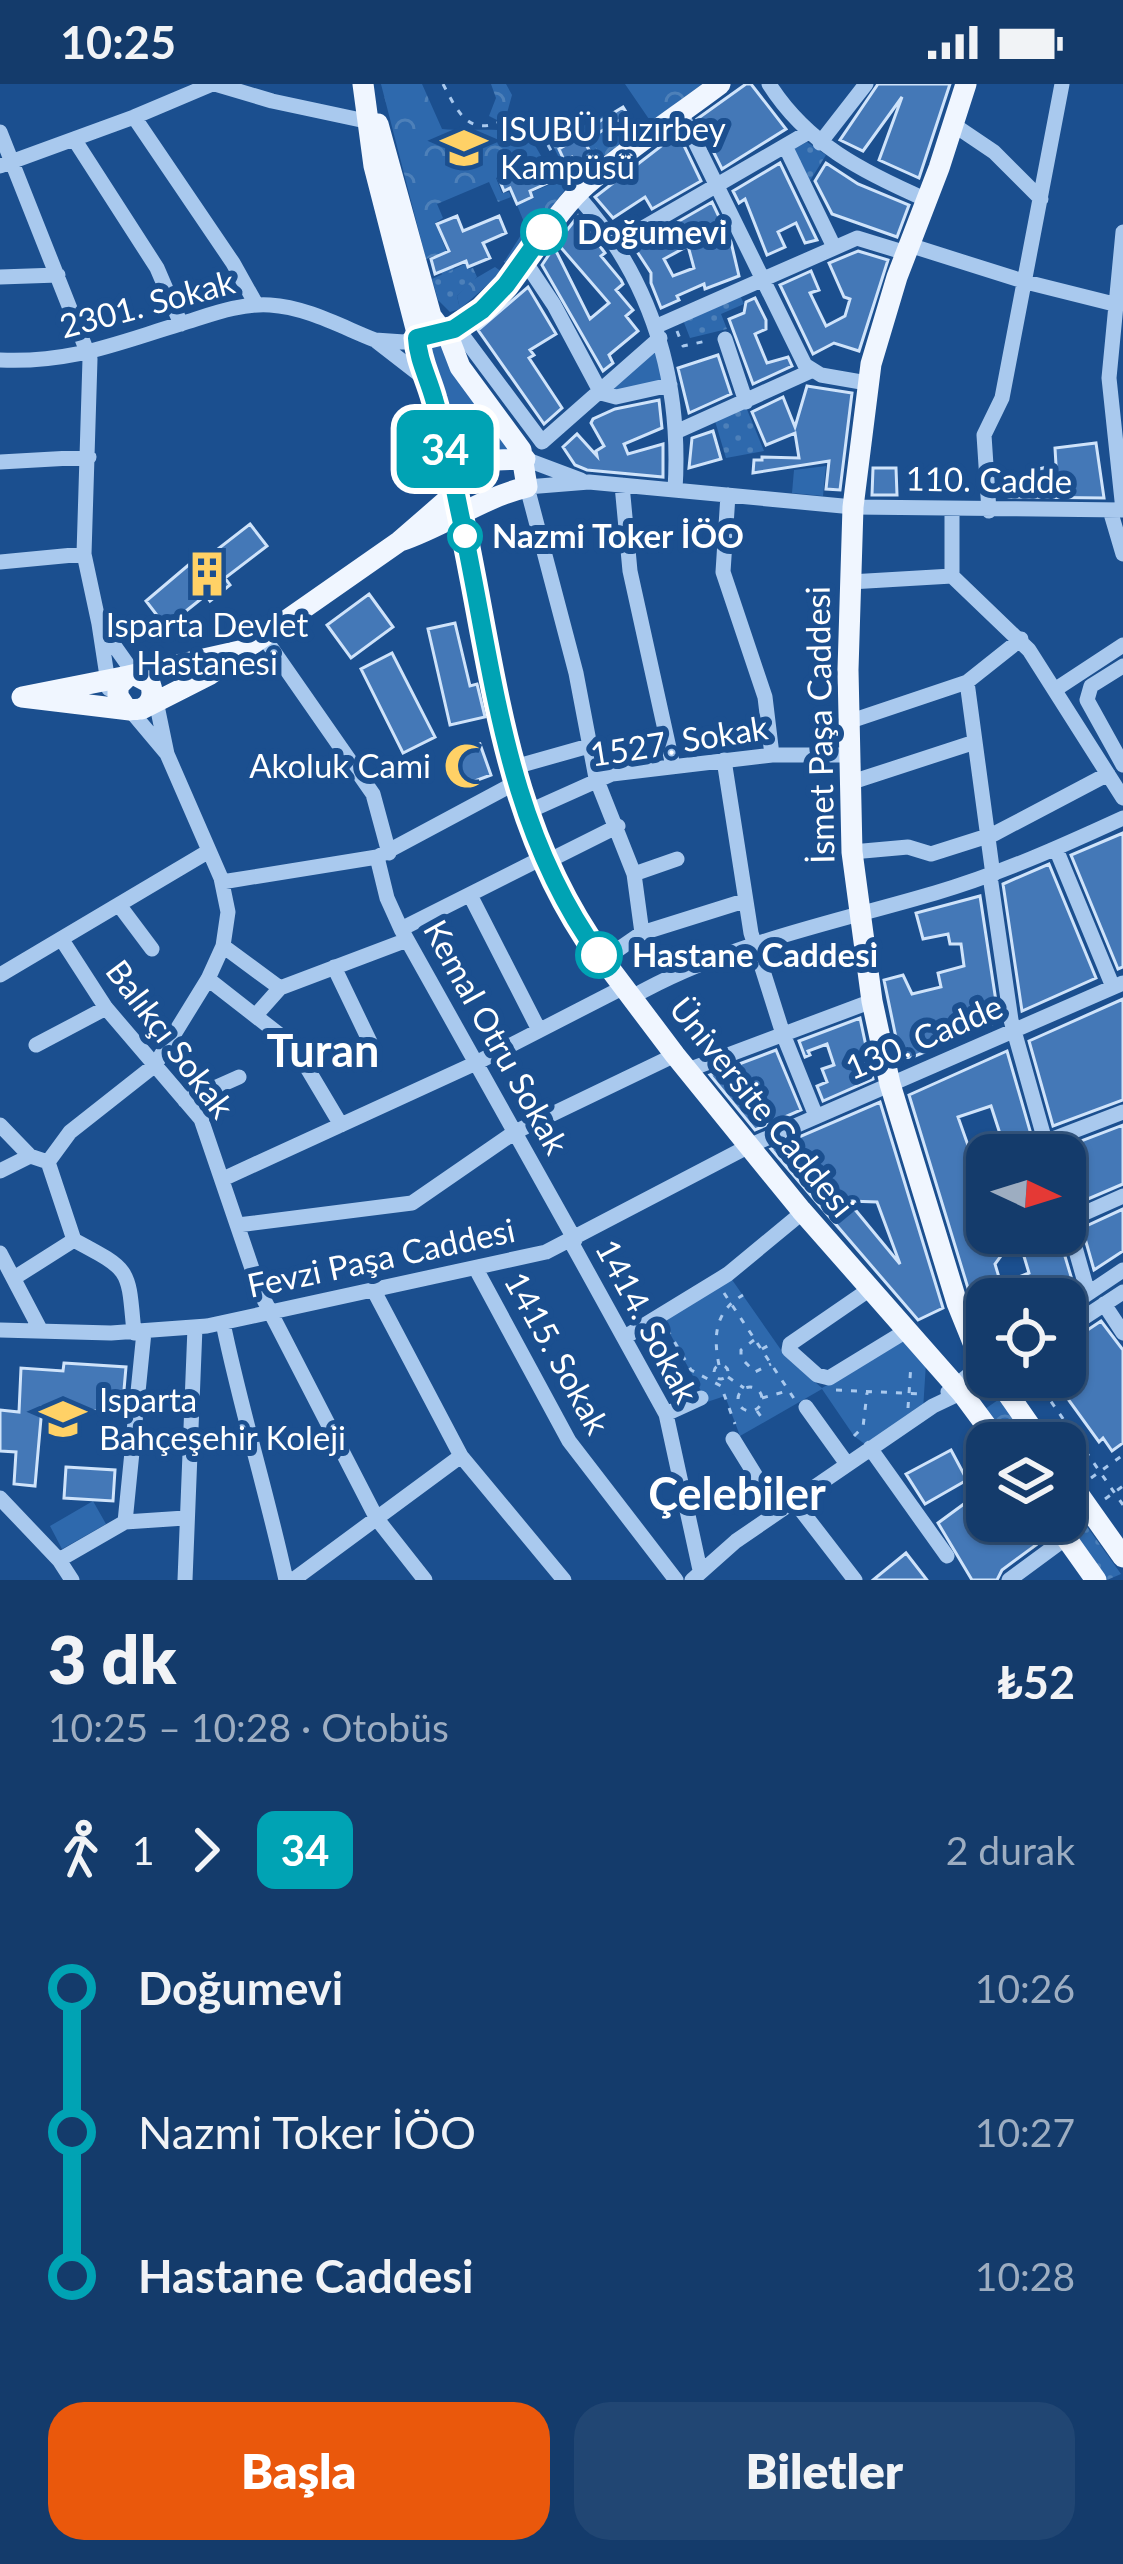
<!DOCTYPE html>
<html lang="tr">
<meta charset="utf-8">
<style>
body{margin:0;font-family:Lato,sans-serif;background:#214673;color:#f1f3f6;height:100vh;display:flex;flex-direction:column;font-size:45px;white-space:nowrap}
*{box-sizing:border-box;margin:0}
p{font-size:39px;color:#9dadc1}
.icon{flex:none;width:66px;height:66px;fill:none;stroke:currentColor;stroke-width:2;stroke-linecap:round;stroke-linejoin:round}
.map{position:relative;height:1496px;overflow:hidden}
.panel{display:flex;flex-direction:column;background:#143b6b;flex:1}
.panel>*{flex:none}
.badge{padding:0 24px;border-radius:18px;font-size:42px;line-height:78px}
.needle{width:78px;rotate:94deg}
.fabs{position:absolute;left:966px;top:1050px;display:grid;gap:24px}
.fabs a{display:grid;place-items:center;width:120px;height:120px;border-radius:24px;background:#143b6b;box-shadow:0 3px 9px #0004,0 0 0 3px #33557e;font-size:60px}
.map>.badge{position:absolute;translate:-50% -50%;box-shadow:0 0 0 6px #fff}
.legs{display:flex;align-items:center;gap:18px;height:132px;padding:0 48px;font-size:39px}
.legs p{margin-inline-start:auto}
.head{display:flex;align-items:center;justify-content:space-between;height:204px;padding:0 48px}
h1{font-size:66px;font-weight:800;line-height:90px}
.cta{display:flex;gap:24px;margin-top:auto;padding:24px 48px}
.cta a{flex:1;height:138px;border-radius:36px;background:#ea580c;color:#fff;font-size:48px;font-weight:800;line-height:138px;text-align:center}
.cta a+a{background:#214673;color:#f1f3f6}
ul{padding:0 48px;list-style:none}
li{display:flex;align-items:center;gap:42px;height:144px;font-size:45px}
li i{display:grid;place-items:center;width:18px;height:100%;margin:0 15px;background:currentColor}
li i::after{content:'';width:30px;height:30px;margin:-15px;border:9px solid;border-radius:50%;background:#143b6b}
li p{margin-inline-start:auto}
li:first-child i{background:linear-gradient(#0000 50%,currentColor 0)}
li:last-child i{background:linear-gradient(currentColor 50%,#0000 0)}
.status{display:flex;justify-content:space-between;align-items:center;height:84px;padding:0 60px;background:#143b6b;direction:ltr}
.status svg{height:33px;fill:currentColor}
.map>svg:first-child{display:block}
.grass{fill:url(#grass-dots)}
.forest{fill:url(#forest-crowns)}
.green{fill:#2e69ad}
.building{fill:#4478b7;stroke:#cfe3fa;stroke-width:3;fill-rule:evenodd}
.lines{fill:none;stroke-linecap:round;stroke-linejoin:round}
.path{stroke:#a9c9ee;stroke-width:3;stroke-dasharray:6 9;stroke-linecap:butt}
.minor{stroke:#a9c9ee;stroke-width:15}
.major{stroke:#f0f6ff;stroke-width:21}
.line-1-casing{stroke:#fff;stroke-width:27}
.line-1{stroke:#00a3b4;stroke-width:18}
.stop-1-dot{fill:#fff;stroke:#00a3b4;stroke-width:6}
.labels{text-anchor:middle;stroke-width:12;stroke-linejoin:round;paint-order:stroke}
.poi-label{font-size:33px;fill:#fff;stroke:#1b4f8f;text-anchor:start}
.stop-label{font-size:33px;font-weight:bold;fill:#fff;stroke:#1b4f8f;text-anchor:start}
.street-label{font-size:33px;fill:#fff;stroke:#1b4f8f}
.district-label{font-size:45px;font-weight:bold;fill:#fff;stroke:#1b4f8f}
</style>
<div class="status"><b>10:25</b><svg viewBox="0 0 49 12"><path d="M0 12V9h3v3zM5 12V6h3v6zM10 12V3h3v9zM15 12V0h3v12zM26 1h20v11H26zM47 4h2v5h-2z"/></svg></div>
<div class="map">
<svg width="1123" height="1496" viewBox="0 0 1123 1496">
<defs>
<pattern id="grass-dots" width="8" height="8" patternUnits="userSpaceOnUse" patternTransform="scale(3)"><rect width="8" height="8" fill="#2e69ad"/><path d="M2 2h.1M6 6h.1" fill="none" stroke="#4d80b9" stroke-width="1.8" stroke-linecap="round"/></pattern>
<pattern id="forest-crowns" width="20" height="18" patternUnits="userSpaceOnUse" patternTransform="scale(3)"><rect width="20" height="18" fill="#2e69ad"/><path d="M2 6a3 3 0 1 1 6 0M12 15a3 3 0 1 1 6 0" fill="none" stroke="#4d80b9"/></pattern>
</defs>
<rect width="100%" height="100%" fill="#1b4f8f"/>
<path class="grass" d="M607,30L619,52L598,69L583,42Z
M807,58L826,71L808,100L792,66Z
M465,180L468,185L473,184L477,193L457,212L460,225L450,228L438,216L432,195Z
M739,209L744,220L721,230L727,245L690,254L683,236Z
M746,323L764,367L726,374L715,337Z
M1068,1416L1121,1490L1107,1496L1065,1437Z"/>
<path class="forest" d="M381,0H422L442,45C472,48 500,42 529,51L544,77L529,83L524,73L502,82L504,90L496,94L502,109L509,108L511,113L498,118L489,98L437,120L443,134L435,139L454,185L442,191L434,172L426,175Z
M491,0H506L512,11L507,29L497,36L489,32L496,14Z
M625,0H702L651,38Z
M631,34L639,46L572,99L550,56L583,42L598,68L619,52L615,43Z
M563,95L567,103L508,180L504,178L526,143L517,121L534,114L532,108Z
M495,183L502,188L460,225L457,212L471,197Z
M656,265L664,298L615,307L614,303Z
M998,1316H1001L1031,1359H1006L985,1325Z"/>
<path class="green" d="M438,255L513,365L460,386L425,262Z
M826,382L823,412L792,409L794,386Z
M728,1190L786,1273L822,1304L902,1256L926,1279L923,1326L870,1364L854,1352L822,1305L740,1352L725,1312L707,1318L661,1233Z
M93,1417L106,1440L62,1465L50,1442Z"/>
<path class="building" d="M746,0H751L786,45L722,85L697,35Z
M878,0H950L919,94L879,76L902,13L863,67L840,56Z
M623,23L628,31L600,48L595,40Z
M678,49L701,97L652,125L645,113L613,134L595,113Z
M581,52L592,71L576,80L572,73L564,76L559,65Z
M523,76L528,87L543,80L550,98L530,107L532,113L517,120L510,104L504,107L499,95L507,91L504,84Z
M780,79L817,156L805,159L796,139L778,148L785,163L767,171L745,115L739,119L733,107Z
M826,79L858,100L909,121L897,153L832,130L815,97Z
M712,118L731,158L739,192L705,205L704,200L677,212L679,216L661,224L651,199V189L634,163ZM688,162L694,184L673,192L664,175Z
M457,132L463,147L499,132L506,149L483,159L490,174L468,183L466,177L435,190L431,175L449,167L437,140Z
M578,132L605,169L601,172L621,196L623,200L616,206L633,226L626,232L638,247L609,271L613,279L603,287L542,181L554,163L590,235L609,219L557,159Z
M858,167L888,176L859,267L834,259L813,270L780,201L811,187L819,206L810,209L826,242L845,232L850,215L844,213L829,179Z
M528,203L556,250L530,266L534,271L529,274L562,324L544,340L478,246Z
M755,214L766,236V245L755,250L767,279L788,273L792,282L753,300L729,235L744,229L746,218Z
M718,271L731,310L689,329L678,284Z
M807,302L852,309L840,406L826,405L829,377L753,389L754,376H762V373L799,374L795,349L766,361L752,328L783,313L795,343Z
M659,316L662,344L624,360L628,370L663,360V393L587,386L575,381L563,363L577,350L597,372L596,367L604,362L591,339L593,335L615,325Z
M713,347L721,375L689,384L692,354Z
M1096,359L1104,414L1009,413L1008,403L1030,387L1056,381L1055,364Z
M873,384H896L897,411H872Z
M250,440L267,462L225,494L230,501L210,517L206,511L166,543L146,517L205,467L209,472Z
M369,510L393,543L351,574L327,541Z
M455,539L470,602L477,600L485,633L450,641L428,545Z
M392,569L435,653L403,669L361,585Z
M480,660L491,691L464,701L457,668Z
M1123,749V883L1118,885L1071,771Z
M1049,780L1096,894L1022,927L1003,800Z
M980,812L999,937L901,978L884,896L903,891L912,910L941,903L938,889L964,882L961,860H950L948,850L923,855L916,829Z
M1123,915V1016L1053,1042L1029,957Z
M860,934L873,995L823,1017L817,1002L827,998L822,985L834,981L827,960L808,967L810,971L805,973L799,957Z
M776,966L801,1026L755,1046L710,991Z
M1007,967L1037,1071H997L995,1061L1003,1059L991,1022L958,1033L987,1115V1149H994L1001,1172L995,1180L1001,1200L1029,1189L1017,1149H1058L1073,1199L1049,1215H987V1248L971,1214L909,1011Z
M880,1018L943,1224L918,1236L771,1065ZM848,1117L877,1118L900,1180Z
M1123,1041V1100L1074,1121L1065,1102V1071H1061L1060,1065Z
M1123,1125V1167L1094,1186L1082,1144Z
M1101,1237L1123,1266V1359L1112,1367L1103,1354L1099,1358L1052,1293H1065V1261Z
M64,1279L126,1283L122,1329L42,1323L35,1402L14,1400L16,1368L0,1367V1326L19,1328L21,1284L63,1287Z
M951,1366L967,1396L925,1420L906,1390Z
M66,1383L115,1386L113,1417L64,1414Z
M987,1403V1437H1018L1036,1461L1002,1486L997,1496H972L938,1439Z
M906,1469L927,1496H873Z"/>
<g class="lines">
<path class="path" d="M443,0C462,37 472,54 513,32
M548,61L567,96
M677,247L683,262L711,256
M724,1209L795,1316
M667,1245L691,1286L721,1302L735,1340
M754,1256L741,1266V1274L755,1288L771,1280
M762,1265L775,1258
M714 1288a7 7 0 1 1 14 0a7 7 0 1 1-14 0Z
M719,1281C713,1252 715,1227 743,1211
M728,1293L744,1304
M1034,1293L1123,1421
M738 1315a12 12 0 1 1 24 0a12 12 0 1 1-24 0Z
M836,1306L922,1310
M762,1314L787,1307
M908,1324L911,1280
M757,1327L764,1337
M854,1352L863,1343L867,1309
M1091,1394L1123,1371
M1105,1415L1123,1402"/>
<path class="minor" d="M215,0L272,17L375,39
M769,0C807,60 863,88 927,116
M681,29L805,281L821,291L867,299
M134,33L233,179L256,220
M954,41L994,68L1041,115
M0,48L90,275L84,470L99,540
M74,55L157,184L181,240
M820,59L866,0
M786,64L834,163
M0,82L134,33L212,0
M576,110C651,194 682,295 675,406
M617,159L807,49
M909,161L1026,198L1114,220
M524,176L554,221L601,309L616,313L670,301
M0,193L58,191
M657,242L857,154L906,169
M457,244L542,358L660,254
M417,253L404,258L375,256L424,294
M725,255L746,318
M0,276C71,279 114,260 180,240C210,231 239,219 270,221C306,223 342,243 375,256
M678,347L811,287
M525,375L581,396
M0,378L89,373
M622,401L630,487L673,682
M728,411L723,488L765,613L772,671
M1110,426L1123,470
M952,427V492L1029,566L1123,714
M989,427L984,351L1002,314L1062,0
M0,478L84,470
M850,498L952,492
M263,552L373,710L389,769
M1123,582L1091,602L1087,616L1123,681
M967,598L993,791
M109,605L99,540L135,591
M1056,605L1123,561
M130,626L167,670L155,612
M848,638L967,598L1021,555
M724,676L751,849L783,950L816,1032
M511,684L589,662
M849,699L975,658
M525,729L612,690L772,671H849
M1056,765L1113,903
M852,768L908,763L931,770L994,750L1108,690
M377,773L387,814L401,845L575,1156
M544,779L618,742
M634,790L677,775
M990,792L1011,936L1049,1071
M222,798L377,773L515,699
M470,811L539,946
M119,821L152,865
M401,845L542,774
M642,849L634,790L596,694L576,589L527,403L589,398L853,423L1123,426L1109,294L1123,148
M62,856L106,924L201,1035L260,1208L377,1435L425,1496
M223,862L280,904
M603,876L642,849L744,817
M334,883L370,958
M0,891L209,767
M208,895L294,962L341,1041
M632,913C725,860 833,839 935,809C1000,790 1062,762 1123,734
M256,931L280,904L407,856
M36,961L106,924
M688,986L872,917
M185,1017L239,993
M0,1041L30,1072
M1045,1058L1123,1028
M48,1078L74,1156C132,1187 128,1184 134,1249
M0,1087L30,1072L48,1078L70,1048L155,981L208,895L223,862L228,828L221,794L167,670
M223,1095L476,979L624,903
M1065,1128L1088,1209
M1067,1137L1123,1112
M238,1141L412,1119L515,1048L675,971
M571,1158L666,1330L700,1486
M0,1169L41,1247
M476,1185L569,1357L676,1496
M14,1194L74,1156
M870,1205L790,1260L789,1266L817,1291L829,1294L906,1247
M374,1207L461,1372L564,1496
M1104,1220L1123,1249
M1065,1225L1123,1186
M223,1239C241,1326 267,1409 286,1496
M0,1246L111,1249L207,1242L546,1168L749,1062L1123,899
M1065,1246L1123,1208
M625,1253L728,1190L803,1128
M948,1308L987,1276
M806,1323L847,1380
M666,1330L701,1314
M733,1355L778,1428
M870,1364L947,1472
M0,1414L59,1476L72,1496
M794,1417L855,1496
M125,1438L144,1248
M59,1476L125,1438L185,1434
M185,1496L195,1243
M293,1496L461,1372
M692,1496L736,1457L933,1322L994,1293
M1009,1496L1066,1454"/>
<path class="major" d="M363,0L374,82L416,245L418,273L435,317L460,430L515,699L554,800L580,845L675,971L801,1126L962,1309L999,1359
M966,0L939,84L897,193L871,280L853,423L848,586L852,768L872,917L890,1000L957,1219L974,1261L987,1281
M378,40L431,232L450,257L460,283L521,366L527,403C481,414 445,442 400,457
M430,248C506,241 535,145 587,100C629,64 676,33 720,0
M244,566L400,457L446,417L465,390L497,376L525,375
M135,591L150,599C157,617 144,630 126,624L118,612V602L128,592L244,566L209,591L142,625
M128,592L22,613L130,626
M996,1293L1042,1359
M1065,1391L1123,1473
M1054,1437L1096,1496"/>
</g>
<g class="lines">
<g class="line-1-casing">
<path id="line-1" d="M544,148L506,201L482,226L454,245L417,254C418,276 428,293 434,315C445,352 452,392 460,430C494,585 503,738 599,871"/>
</g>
<use href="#line-1" class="line-1"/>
</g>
<defs>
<g id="university-bare" transform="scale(3.6)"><path d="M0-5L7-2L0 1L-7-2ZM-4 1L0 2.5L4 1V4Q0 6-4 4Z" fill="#ffd166" stroke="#1b4f8f" stroke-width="2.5" paint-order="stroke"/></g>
<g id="building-bare" transform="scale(3.6)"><path d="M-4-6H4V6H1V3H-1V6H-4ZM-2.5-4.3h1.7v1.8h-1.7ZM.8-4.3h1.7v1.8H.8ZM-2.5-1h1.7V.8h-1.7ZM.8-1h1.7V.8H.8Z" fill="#ffd166" stroke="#1b4f8f" stroke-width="2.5" paint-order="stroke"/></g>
<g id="mosque-bare" transform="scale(3.6)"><path d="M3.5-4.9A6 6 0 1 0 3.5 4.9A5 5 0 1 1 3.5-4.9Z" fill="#ffd166" stroke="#1b4f8f" stroke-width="2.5" paint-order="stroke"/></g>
<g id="school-bare" transform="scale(3.6)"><path d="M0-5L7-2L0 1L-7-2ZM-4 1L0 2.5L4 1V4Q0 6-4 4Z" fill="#ffd166" stroke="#1b4f8f" stroke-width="2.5" paint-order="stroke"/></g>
</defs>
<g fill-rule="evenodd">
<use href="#university-bare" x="464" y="64"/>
<use href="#building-bare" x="207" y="490"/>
<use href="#mosque-bare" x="467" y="682"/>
<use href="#school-bare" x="63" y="1335"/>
</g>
<g class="stop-1-dot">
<circle cx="544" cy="148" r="21"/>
<circle cx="465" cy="452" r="15"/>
<circle cx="599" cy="871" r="21"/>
</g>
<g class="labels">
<g class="poi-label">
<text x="500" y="57">ISUBÜ Hızırbey<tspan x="500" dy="38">Kampüsü</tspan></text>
<text x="207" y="553" text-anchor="middle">Isparta Devlet<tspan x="207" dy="38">Hastanesi</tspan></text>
<text x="431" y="694" text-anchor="end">Akoluk Cami</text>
<text x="99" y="1328">Isparta<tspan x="99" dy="38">Bahçeşehir Koleji</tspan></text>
</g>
<g class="stop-label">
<text x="577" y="160">Doğumevi</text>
<text x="492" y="464">Nazmi Toker İÖO</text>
<text x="632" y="883">Hastane Caddesi</text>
</g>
<g class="street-label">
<text transform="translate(147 220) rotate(-15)" y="12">2301. Sokak</text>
<text transform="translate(989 396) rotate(1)" y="12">110. Cadde</text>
<text transform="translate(820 641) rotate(-91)" y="12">İsmet Paşa Caddesi</text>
<text transform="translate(679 657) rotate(-9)" y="12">1527. Sokak</text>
<text transform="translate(496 953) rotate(61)" y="12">Kemal Otru Sokak</text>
<text transform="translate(924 953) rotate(-23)" y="12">130. Cadde</text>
<text transform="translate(170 955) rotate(53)" y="12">Balıkçı Sokak</text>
<text transform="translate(762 1023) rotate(51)" y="12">Üniversite Caddesi</text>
<text transform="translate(381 1174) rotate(-12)" y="12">Fevzi Paşa Caddesi</text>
<text transform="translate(647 1237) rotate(62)" y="12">1414. Sokak</text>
<text transform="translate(557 1269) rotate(61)" y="12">1415. Sokak</text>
</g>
<g class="district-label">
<text x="323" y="983">Turan</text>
<text x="737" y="1426">Çelebiler</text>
</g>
</g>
</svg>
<div class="fabs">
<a><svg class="needle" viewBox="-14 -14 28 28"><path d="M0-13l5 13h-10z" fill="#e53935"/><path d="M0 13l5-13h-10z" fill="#9dadc1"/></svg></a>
<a><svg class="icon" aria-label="locate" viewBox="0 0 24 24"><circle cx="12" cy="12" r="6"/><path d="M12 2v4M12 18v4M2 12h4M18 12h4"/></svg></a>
<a><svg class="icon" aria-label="layers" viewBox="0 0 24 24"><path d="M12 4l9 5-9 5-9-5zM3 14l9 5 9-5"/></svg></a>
</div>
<b class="badge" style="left:445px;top:365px;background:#00a3b4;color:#fff">34</b>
</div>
<section class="panel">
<div class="head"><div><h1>3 dk</h1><p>10:25 – 10:28 · Otobüs</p></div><b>₺52</b></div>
<div class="legs"><svg class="icon" aria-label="walk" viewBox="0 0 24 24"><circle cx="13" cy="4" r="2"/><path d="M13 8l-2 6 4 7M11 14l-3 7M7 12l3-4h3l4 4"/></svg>1<svg class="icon" aria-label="forward" viewBox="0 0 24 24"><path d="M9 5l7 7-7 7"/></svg><b class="badge" style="background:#00a3b4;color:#fff">34</b><p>2 durak</p></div>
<ul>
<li><i style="color:#00a3b4"></i><b>Doğumevi</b><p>10:26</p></li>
<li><i style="color:#00a3b4"></i><span>Nazmi Toker İÖO</span><p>10:27</p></li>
<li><i style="color:#00a3b4"></i><b>Hastane Caddesi</b><p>10:28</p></li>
</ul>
<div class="cta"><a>Başla</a><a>Biletler</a></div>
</section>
